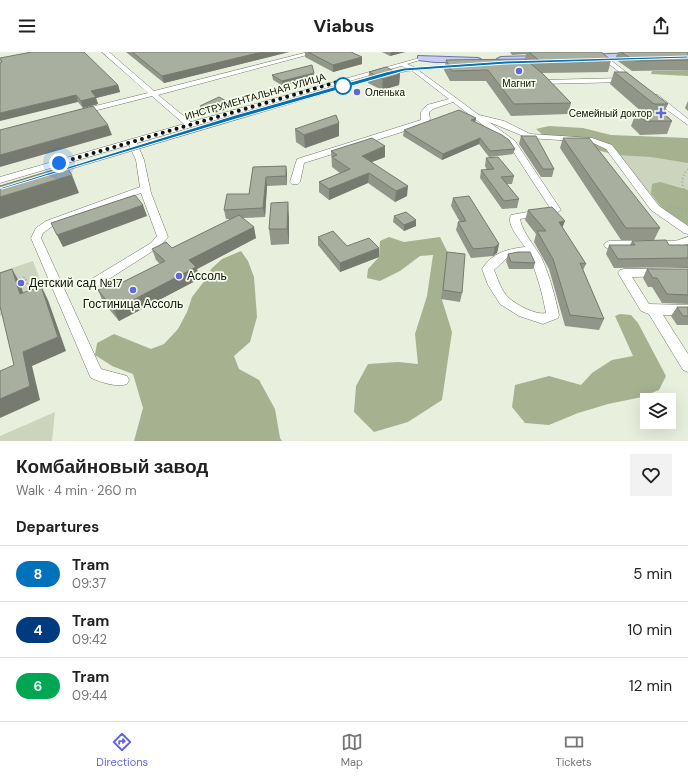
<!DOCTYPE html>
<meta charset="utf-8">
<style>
body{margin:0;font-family:"DM Sans",sans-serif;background:#f2f2f2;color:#222;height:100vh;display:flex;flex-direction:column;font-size:15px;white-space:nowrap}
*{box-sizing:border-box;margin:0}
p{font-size:13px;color:#767676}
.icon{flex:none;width:22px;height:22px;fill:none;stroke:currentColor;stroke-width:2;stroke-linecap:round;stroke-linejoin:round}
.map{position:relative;height:389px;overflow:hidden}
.panel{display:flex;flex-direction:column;background:#fff;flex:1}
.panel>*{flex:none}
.badge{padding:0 8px;border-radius:13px;font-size:14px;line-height:26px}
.tools{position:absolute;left:640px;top:341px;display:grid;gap:8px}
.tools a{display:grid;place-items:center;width:36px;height:36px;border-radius:0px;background:#fff;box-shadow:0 4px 16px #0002;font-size:20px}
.you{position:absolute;width:20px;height:20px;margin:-10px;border:3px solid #fff;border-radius:50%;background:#1a73e8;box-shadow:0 0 0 6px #1a73e833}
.map>.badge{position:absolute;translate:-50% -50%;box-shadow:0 0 0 2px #fff}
h2{padding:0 16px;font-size:15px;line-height:36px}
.round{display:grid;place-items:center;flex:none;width:42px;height:42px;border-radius:0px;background:#f2f2f2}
.head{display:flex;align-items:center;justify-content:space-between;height:68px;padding:0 16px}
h1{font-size:19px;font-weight:800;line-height:30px}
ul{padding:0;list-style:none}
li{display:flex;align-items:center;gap:12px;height:56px;padding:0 16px;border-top:1px solid #e0e0e0}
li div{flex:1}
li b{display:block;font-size:15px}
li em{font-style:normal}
li .badge{min-width:44px;font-weight:700;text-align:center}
header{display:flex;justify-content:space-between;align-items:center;height:52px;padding:0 16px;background:#fff;font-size:18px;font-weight:800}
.tab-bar{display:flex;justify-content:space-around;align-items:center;height:56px;border-top:1px solid #e0e0e0;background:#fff;font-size:11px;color:#767676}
.tab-bar a{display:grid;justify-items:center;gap:2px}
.tab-bar .on{color:#6066df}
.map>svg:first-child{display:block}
.green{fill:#ccd4be}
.forest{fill:#a6b190}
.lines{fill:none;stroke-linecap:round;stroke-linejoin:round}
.minor-casing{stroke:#737868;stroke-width:1}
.major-casing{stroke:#6d74a0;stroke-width:2}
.path-far1{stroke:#9ea395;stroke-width:1.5;stroke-dasharray:1 2.5;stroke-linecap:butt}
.path{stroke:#9ea395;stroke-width:2;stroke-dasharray:1 3;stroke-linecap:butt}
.minor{fill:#fff;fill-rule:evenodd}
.major{fill:#c5ccf6;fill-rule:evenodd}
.tram{stroke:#797d71;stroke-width:1}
.wall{fill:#919688}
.shaded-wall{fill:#767a6f}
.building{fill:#a9af9e;stroke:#767a6f}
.line{fill:#0072bc;stroke:#fff}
.walk{stroke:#0f110b;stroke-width:4;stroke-dasharray:0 7.2}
.poi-dot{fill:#6066df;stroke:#f6fdea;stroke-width:1.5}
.stop-dot{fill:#fff;stroke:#0072bc;stroke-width:2}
.labels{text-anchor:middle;stroke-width:3.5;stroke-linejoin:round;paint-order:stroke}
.far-poi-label{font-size:10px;fill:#0f110b;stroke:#f6fdea}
.far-street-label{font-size:10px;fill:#0f110b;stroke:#f6fdea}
.poi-label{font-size:12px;fill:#0f110b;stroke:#f6fdea;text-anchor:start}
</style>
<header><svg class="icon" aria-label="menu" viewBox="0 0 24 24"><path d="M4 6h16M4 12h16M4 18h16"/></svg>Viabus<svg class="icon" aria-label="share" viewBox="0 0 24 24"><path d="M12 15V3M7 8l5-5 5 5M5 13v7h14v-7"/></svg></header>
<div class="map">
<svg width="688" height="389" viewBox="0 0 688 389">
<rect width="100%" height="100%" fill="#e9efdd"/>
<path class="green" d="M604,86L688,88V175L657,153Z
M33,209L47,246L0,264V220Z
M55,360L52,389H0V384Z"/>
<path class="forest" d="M688,18V24L651,22L652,19Z
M549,74L583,76L611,83L688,86V111L651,105L616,103L544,84L536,77Z
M660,130L688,138V173L664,158L651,142L652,132Z
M389,185L404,190L440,185L450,205L442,248L452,280L442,348L408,370L374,380L354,360L356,334L368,312L398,310L418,312L415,282L427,244L433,203L420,204L400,219L380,229L367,226L368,217L379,205L380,189Z
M241,199L248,209L254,225L257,265L250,290L234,304L239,317L259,328L275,357L280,386L282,389H134L143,356L133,322L112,314L95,303L97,291L114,282L151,297L164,292L178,277L187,260L192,245L206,227L211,217L222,207Z
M620,262L631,263L638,271L666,324L659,338L642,345L608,352L578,361L549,373L525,371L512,355L515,333L549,324L581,333L592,321L612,308L633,304L615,264Z"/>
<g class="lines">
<g class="minor-casing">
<path id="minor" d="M102,0H109L154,39L308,0H318L158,43L191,70L423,5V7L407,12L414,15L479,63L504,69L530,82L592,86L612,93L659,154L688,174V182L684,181L651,158L606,97L591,90L528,86L489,70L515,89L561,158L556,161L520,167C522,180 536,195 542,207C550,225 555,244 559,263L558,266L543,272L519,264L500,252L488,233L482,217C492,201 507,197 525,195C520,187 506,173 511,163L550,156L509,93L453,50L433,57L429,60L430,67L427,72L304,111L300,130L298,132H292L290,130L297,107L421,68V60L427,53L449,47L410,17L401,14L137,91L144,108L151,141L168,185L159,195L98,234L94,235L90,234L88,231L90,228L151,191L157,184L141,141L54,173L43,181L41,186L101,317L127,324L129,328L127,332C117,336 101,330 91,326L89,322L31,186L36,176L46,169L140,135L136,108L129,93L0,131V125L184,72L152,44L82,62H79V58L148,41ZM528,202C537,221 542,240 546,261C537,264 515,252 509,246C501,239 498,227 494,218L507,206Z
M600,3H604L635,27V29H631L600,5Z
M537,24L544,28L624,26L627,28L624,30L542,32L534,26Z
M652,43H658L688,67V73L652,47Z
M688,185V192L676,195L609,197L605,195L604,193L605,191L609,189H675Z
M688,216V224L632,225L649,252L688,253V263H663L688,302V320L683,318L649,262L641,259L618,221L620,218L624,217Z"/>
</g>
<g class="major-casing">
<path id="major" d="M634,1H637V5L587,7L583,5L587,3Z
M418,4L478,6L482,8L478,10H435L418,8Z
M544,4L548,6L547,8L501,9L497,7L501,5Z"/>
</g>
<path class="path-far1" d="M688,117C679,127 682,135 688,146"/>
<path class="path" d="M670,154L688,159
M16,228L25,225L30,240"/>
<use href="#minor" class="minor"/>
<use href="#major" class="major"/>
<path class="tram" d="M600,9L628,8
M57,121L390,22L414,18L455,15"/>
</g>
<path class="wall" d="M126,0H289L164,31Z
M305,0H351L362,5V12L333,20L305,5Z
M382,0H405L390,4Z
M510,0H601L611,8L608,20L542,21L571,51L568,62L511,64L486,29H450L444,18L446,8L525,7L526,2L512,3Z
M605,0H688V18L632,19L615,7L618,0Z
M0,8L118,33L120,40L96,46L98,52L83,56L78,50L1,11Z
M369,20L400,22L399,33L382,38L368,31Z
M614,20L668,52L664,61L672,69L667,82L640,83L631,74L636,61H643L610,32Z
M272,23L314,25L283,34L273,28Z
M688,49V59L685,56Z
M230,51L231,56L214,61L201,59L200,54Z
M475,70L515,97L513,102L489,105L479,92L442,108L403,84L404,78Z
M295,77L339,84L305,96L296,90Z
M521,84L554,117L552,125H541L519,92Z
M563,86L660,176L654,188H621L560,96Z
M331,99L385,105L371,110L407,144L395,150L368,131L329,148L319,140V130L340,121L332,115Z
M486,106L514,124L512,132H507L519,147L517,156L502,157L480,126L481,118H487L485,114Z
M286,114L287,123V133L267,134L265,165L243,166L256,186L197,217L199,227L119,269L103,250L98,238L121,231L160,212L156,208L152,197L172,196L233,167H226L224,158L249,142L253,115Z
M453,146L499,192L497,201L493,204L471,206L456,178L458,170H460L451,154Z
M528,158L562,175L586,212L583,218L604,267L599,278L565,274L549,217L534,190L536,182L525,168Z
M394,164L416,168V174L404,179L393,170Z
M289,165V192L271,193L269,177Z
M318,185L347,194L379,196V205L340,220L318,193Z
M632,189L669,193H688V215L614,216L606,202L609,193H630Z
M447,200L462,241L460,250L441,247Z
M508,202L535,211L533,217H509L506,209Z
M647,217H688V252L662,251L652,235H648L643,226Z
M677,255H688V273H677L671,264Z"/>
<path class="shaded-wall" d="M262,0H289L164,31L162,24Z
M391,0H405L390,4Z
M362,5V12L333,20V13Z
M314,21V25L283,34L282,29Z
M400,22L399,33L382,38L383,27Z
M118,33L120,40L96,46L98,52L83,56L81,49L91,39Z
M76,43L78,50L0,69V61Z
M230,51L231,56L214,61L213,56Z
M476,66L475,71L471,68Z
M339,71V84L305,96L304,83Z
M108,73L112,83L0,115V103Z
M480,86L479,92L442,108L443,102Z
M385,94V105L362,114V104Z
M286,114L287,123V133L286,124Z
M369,121L368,131L329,148V137Z
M72,123L79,141L0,167V145Z
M266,125L267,134L265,165L263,156Z
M408,134L407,144L395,150L396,139Z
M288,150L289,165V192L287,177Z
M143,153L147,164L63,195L57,183Z
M416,168V174L404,179V173Z
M565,169L561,179L559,170Z
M254,175L256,186L197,217L199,227L119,269L114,258L189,208Z
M499,192L497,201L493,204L495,195Z
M379,196V205L340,220V211Z
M12,217L20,231L28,256L20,242Z
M41,234L48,248L66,299L32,314L40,348L0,366V347L23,300Z"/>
<path class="building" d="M32,0H84L118,33L91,39L96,45L81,49L76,43L0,61V11L2,10L0,6Z
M132,0H262L162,24Z
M308,0H351L362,5L333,13Z
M529,0H601L611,8L541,10Z
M621,0H688V8L635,9Z
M525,7L543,22L571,51L514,52L488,18L452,19L446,8Z
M312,13L314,21L282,29L272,23Z
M386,15L400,22L383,27L369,20Z
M614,20H626L668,52H654Z
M219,45L230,51L213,56L200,54Z
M93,54L108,73L0,103V78Z
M459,58L476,66L471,68L502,83L509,88L515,97L490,99L480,86L443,102L404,78Z
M662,60L672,69H645L636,61Z
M336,63L339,71L304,83L295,77Z
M521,84H536L554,117H543Z
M372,86L385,94L362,104L408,134L396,139L369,121L329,137L319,130L350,117L332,105L337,103L331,99Z
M563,86H589L660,176H626Z
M498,105L514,124L501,125L519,147L504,149L481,118L494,117L486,106Z
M66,114L72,123L0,145V134Z
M286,114V124L266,125L263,156L224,158L227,142H249L253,115Z
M135,143L143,153L57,183L51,171Z
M469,144L499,192L495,195L473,197L458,170L466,169L453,146Z
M288,150L287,177H269L271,151Z
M552,155L565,169L559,170L586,212L580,211L604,267L570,263L553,207L537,179H546L528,158Z
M406,160L416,168L404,173L394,164Z
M239,163L254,175L189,208L196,215L114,258L98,238L118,228L121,231L165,209L152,197L166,190L172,196Z
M333,179L347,194L369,186L379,196L340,211L318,185Z
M666,188L669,193H688V206L618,207L609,193H635L632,189Z
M447,200L465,202L462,241L443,238Z
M518,200H530L535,211L511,210L508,202Z
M12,217L20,242L41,234L58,285L23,300L30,334L0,347V319L14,313L0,254V221Z
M647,217H688V243L667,242L657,226H653Z
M677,255H688V264H683Z"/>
<path class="line" d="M688,4V6L506,12L404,19L236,67L2,137L0,136L232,64L386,20L404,16L506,9Z"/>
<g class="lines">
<path class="walk" d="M59,111L341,29L343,34"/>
</g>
<g class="poi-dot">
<circle cx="519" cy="19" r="4"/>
<circle cx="357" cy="40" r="4"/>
<path d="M659 55h4v4h4v4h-4v4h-4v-4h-4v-4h4z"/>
<circle cx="179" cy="224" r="4"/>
<circle cx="21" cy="231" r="4"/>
<circle cx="133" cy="238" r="4"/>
</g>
<circle class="stop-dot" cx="343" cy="34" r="8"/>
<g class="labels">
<g class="far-poi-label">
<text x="519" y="35">Магнит</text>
<text x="365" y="44" text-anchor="start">Оленька</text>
<text x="652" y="65" text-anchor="end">Семейный доктор</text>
</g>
<g class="far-street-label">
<text transform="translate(255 44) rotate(-16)" y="4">ИНСТРУМЕНТАЛЬНАЯ УЛИЦА</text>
</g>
<g class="poi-label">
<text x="187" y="228">Ассоль</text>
<text x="29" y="235">Детский сад №17</text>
<text x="133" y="256" text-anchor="middle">Гостиница Ассоль</text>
</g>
</g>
</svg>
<div class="tools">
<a><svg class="icon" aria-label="layers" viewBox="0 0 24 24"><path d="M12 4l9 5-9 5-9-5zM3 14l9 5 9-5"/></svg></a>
</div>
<div class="you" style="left:59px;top:111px"></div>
</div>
<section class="panel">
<div class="head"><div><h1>Комбайновый завод</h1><p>Walk · 4 min · 260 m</p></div><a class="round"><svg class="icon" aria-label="heart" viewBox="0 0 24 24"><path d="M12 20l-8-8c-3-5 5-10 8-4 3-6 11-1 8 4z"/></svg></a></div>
<h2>Departures</h2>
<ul>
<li><span class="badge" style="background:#0072bc;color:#fff">8</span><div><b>Tram</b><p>09:37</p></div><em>5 min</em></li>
<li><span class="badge" style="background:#003b80;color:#fff">4</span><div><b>Tram</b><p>09:42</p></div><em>10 min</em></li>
<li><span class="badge" style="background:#00a651;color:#fff">6</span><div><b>Tram</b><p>09:44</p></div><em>12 min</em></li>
</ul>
</section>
<nav class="tab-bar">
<a class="on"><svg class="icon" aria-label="directions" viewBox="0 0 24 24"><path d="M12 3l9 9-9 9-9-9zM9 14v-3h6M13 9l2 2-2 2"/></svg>Directions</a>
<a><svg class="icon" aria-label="map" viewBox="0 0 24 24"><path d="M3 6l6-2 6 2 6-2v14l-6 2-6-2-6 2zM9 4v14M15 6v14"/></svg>Map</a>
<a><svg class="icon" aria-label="tickets" viewBox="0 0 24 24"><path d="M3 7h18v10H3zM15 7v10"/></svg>Tickets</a>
</nav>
